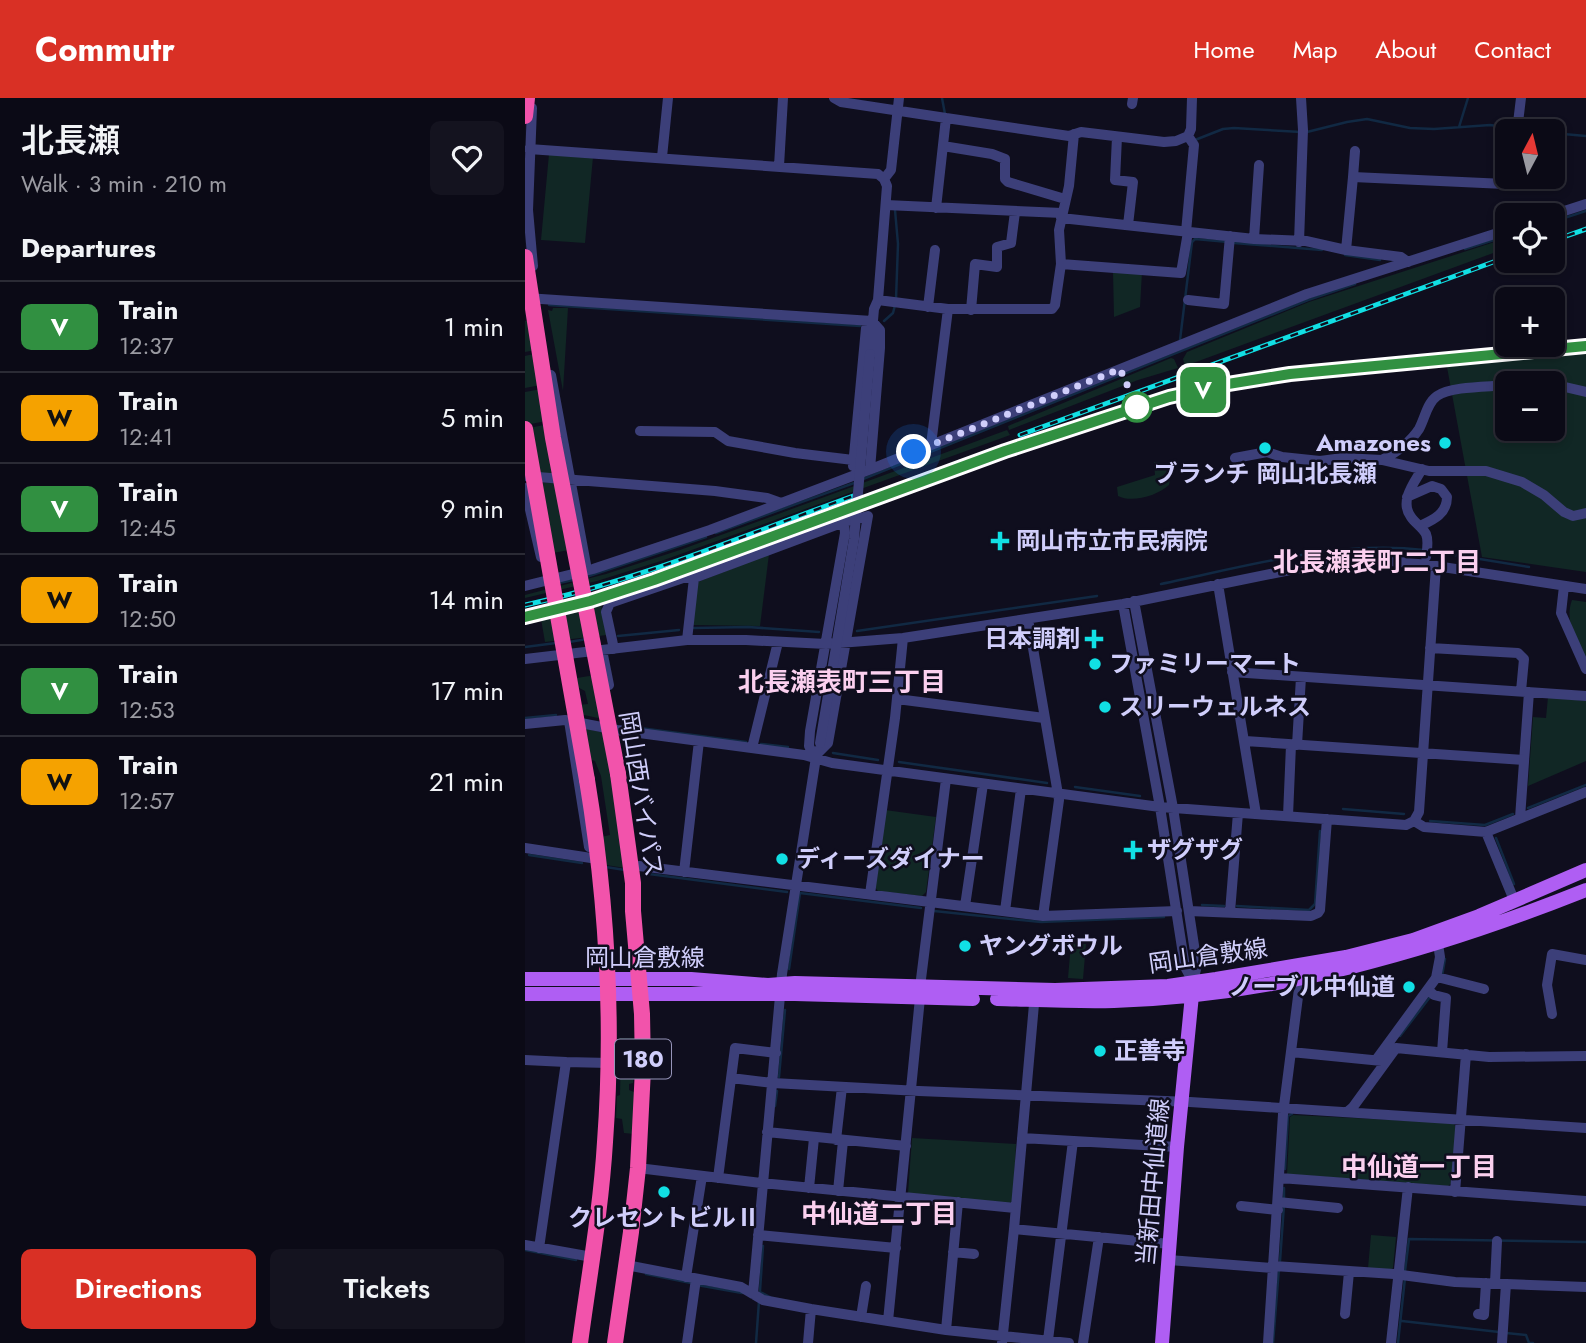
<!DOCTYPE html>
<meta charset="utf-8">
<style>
body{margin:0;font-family:Jost,"Noto Sans JP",sans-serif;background:#14131f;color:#f1f3f6;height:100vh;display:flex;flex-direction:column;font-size:26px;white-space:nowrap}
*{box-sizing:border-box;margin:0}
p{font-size:23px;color:#9a9aa1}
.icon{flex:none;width:38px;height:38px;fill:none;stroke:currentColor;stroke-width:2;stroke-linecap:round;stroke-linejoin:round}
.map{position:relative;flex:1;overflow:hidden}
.details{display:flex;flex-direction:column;background:#0b0a16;width:525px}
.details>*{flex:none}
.badge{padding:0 14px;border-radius:10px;font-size:24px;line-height:46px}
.needle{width:46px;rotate:7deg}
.tools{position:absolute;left:970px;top:21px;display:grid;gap:14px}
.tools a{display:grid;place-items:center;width:70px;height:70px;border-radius:10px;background:#0b0a16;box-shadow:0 4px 10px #0003,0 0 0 2px #2b2b35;font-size:35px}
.you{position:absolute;width:35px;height:35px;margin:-18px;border:5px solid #fff;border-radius:50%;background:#1a73e8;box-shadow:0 0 0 10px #1a73e833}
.map>.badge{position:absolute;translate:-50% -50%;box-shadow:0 0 0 4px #fff}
h2{padding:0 21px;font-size:26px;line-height:63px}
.round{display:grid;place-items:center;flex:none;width:74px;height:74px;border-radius:10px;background:#14131f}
.headline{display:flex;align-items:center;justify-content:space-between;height:119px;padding:0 21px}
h1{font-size:33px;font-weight:600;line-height:52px}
.action{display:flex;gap:14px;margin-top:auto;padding:14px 21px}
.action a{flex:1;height:80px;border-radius:10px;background:#d93025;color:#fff;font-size:28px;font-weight:600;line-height:80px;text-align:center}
.action a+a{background:#14131f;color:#f1f3f6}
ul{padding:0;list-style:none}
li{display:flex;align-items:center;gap:21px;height:91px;padding:0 21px;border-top:2px solid #2b2b35}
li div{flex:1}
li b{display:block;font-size:26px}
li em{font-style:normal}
li .badge{min-width:77px;font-weight:700;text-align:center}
header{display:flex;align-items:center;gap:42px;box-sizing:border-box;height:98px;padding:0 35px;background:#d93025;color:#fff}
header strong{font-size:33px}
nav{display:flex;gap:38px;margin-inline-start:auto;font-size:24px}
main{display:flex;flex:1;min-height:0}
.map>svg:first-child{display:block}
.green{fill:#112725;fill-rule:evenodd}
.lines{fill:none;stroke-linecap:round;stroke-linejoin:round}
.stream{stroke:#112943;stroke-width:2.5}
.minor{stroke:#3c3f79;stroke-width:10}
.major{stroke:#af5ef3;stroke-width:14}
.highway{stroke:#f253ab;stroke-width:16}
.rail-casing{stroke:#11dfe4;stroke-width:5}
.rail{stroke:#0f0e1e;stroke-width:2.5;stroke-dasharray:8;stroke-linecap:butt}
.minor-bridge{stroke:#3c3f79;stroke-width:10}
.highway-bridge{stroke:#f253ab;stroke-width:16}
.line-casing{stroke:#fff;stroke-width:16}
.line{stroke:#319041;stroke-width:10}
.walk{stroke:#d0cefb;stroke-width:7;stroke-dasharray:0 12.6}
.stop-dot{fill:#fff;stroke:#319041;stroke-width:3.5}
.poi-dot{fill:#11dfe4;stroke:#0f0e1e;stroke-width:2.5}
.labels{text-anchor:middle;stroke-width:5;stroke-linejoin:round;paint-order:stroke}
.shield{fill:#0f0e1e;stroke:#9694b9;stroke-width:2}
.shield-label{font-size:23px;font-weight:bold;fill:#d0cefb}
.poi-label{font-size:24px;font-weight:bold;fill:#d0cefb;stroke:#0f0e1e;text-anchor:start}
.street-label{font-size:24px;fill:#d0cefb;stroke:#0f0e1e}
.neighbourhood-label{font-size:26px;font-weight:bold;fill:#fbd0ef;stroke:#0f0e1e}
</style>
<header>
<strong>Commutr</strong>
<nav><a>Home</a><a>Map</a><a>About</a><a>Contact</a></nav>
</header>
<main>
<section class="details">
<div class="headline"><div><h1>北長瀬</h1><p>Walk · 3 min · 210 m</p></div><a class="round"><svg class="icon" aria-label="heart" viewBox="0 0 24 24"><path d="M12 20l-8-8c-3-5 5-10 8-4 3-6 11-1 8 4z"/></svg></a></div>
<h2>Departures</h2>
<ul>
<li><span class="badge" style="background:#319041;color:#fff">V</span><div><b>Train</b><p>12:37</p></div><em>1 min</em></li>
<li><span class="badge" style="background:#f5a200;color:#111">W</span><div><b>Train</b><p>12:41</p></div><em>5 min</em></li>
<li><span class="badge" style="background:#319041;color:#fff">V</span><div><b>Train</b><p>12:45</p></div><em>9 min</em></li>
<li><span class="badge" style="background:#f5a200;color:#111">W</span><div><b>Train</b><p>12:50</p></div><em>14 min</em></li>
<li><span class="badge" style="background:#319041;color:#fff">V</span><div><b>Train</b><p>12:53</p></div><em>17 min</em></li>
<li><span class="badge" style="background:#f5a200;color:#111">W</span><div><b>Train</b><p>12:57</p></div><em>21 min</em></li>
</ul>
<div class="action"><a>Directions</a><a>Tickets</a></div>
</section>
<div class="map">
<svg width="1061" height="1245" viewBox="0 0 1061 1245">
<rect width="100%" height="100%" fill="#0f0e1e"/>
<path class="green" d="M24,56L68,59L60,145L16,142Z
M982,140V150L660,268L658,261L662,254L784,204Z
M588,173L617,174L615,209L589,219Z
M28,210H43L38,293L23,212L27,213Z
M12,221L39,370L37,375C27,377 7,377 0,370V331L28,325L27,322L0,327V294L22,290L21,286L0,290V258L17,254L16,251L0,254V223Z
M1061,254V474L957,459L922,269ZM982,285H1027V331H982Z
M646,260L649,261L653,270L613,282L484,332L483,328Z
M482,332L485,337L477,340L139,462L72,483L0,500V497L81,476L155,452Z
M629,364C642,364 647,374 644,387C632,398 607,405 593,398L592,389L630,377Z
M3,383L39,386L55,450L17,457L1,385Z
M244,456L235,528L167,527L173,484Z
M1047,502L1061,504V563C1052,543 1039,524 1047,502Z
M76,506L82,537L20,544L16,521Z
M77,576L87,623L45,614L43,608L63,606L60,593L39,582Z
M1023,599L1061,603V663L1003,688L1008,619L1021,620Z
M48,628L89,637L100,770L81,767L76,739L85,737L76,678L70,663L67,662V680Z
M360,712L411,719L401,794L397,798L353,793L349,788Z
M546,845L561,846L558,881L543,880Z
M94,940H110L108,985L104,986V992L109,994V1036L99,1035L97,1021L91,1020L92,998L95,997L96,947Z
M768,1017L928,1025L931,1029L928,1084L923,1088L762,1076L765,1019Z
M387,1040L491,1046L488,1103L484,1106L383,1095Z
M846,1137L871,1139L868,1170L864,1173L843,1170Z"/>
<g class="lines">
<path class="stream" d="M417,0L420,16
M934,29L943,0
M996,32L1013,33
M782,34L822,24L842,21L885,30L909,31L965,27L988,30
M1027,35L1061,38
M670,42L698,31L709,30L776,34
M370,112L373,146L371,201
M1027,124L1061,113
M709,145L797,152
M940,151L982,138
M820,157L855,162
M24,207L335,228
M359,223L368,215L370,207
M655,242L667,144L670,141L703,144
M338,381L783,202L830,186
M191,435L329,385
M905,453L1004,469
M61,479L181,439
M34,485L48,482
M636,486C723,468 810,442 899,452
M169,530L223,529L294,534
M332,533L572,498
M93,538L154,532
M44,544L62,541
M0,549L31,545
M0,620L31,617
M100,628L221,644
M236,646L263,649
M308,655L353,662
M374,664L522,685
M550,689L615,698
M1003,710L1061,687
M818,711L879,716
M905,723L960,727L988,716
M971,740L989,786
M4,757L57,765
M81,769L100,772
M124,776L262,794
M677,807L699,808
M712,808L784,812L790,806L795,733
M409,813L516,824L639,819
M264,871L275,795L396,810
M917,878L920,861
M875,938L905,899
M254,979L260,912
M250,1008L252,993
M760,1071L763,1018L767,1016
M759,1101V1090
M0,1152L51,1162
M755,1163L759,1107
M880,1173L884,1141L1061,1144
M121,1176L166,1185
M172,1187L217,1195
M235,1193L238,1148
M235,1194L245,1199
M877,1223L974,1234
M981,1235L1001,1237L1004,1245H1008
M231,1245L234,1203
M748,1245L754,1170
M873,1245L880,1180"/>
<path class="minor" d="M309,0L316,4L421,20
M607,6L608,0
M7,10L3,112L8,168
M992,33L996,0
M592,39L590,82L608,84L603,127
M418,48L467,56L480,61V81L483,84L540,101
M4,51L353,76L359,81L362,88L353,202L349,211L345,256
M137,59L143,0
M254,68L258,0
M828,79L830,53
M359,81L366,72L374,0
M361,107L537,115
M411,110L421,20L544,38L556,34L639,44L651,43L663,38L666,31L667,0
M1027,117L1061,106
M536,120L729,141L781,143L821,152L876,159L883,164
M661,134L669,47L663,38
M729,141L734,67
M774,144L778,32L776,0
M821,152L828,79L980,86L987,79
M536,166L656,175L663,134
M1,200L347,223L355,232V250L345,371
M353,202L423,211H527L530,207L536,166L534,132L544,88L549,36
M663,202L699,206L705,138
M403,209L410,152
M446,212L450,166L472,169V149L486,145L490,114
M26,277L62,472
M1004,285H1016
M1027,286L1061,294
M115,333L190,334L203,343L270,355L328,362
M406,347L423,211
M710,360L742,354L757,359L795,363L818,360L857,362L904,373H961L997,384L1019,397L1039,414L1048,418L1061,415
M857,362C872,354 885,345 894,331C900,320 902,305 912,298C926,288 964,289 982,287
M328,368L341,230
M897,371C889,385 874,403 886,419C890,425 897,429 901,436C904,443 902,452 901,459
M0,378L190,393L242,400L256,405
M0,390L16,459
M882,399L907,388L916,391L922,399C922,416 908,422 895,428
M693,486L731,716
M0,488L68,471L185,432L354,368L782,196L982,132
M1039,488L1036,515L1061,571
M609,503L648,710L672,867L668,884
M598,506L635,709L660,869L668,884
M503,521L534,702L518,818
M162,542L169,480
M905,550L993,555L999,561L996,593
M89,551L81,514L85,505L158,480H169L319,424L343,418L303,645L289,659
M77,552L84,587
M0,561L162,542H221L301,546L378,540L598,506L775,470L835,463H866L911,468L1061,491
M707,574L1061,598
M372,601L519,620
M44,623L64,749
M0,626L40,622L92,632L279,657L307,665L635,709L881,727L889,723L894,714L911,468
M720,643L999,662
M772,647L776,579
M227,650L253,544
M289,659L284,648L285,633L320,435L319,424
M763,718L766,647
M995,720L1004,594
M889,723L899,729L961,734L1061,694
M961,734L989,802
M0,750L66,760
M114,768L518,818L652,813
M159,774L174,643
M345,796L370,620L378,540
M440,808L458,686
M480,813L496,691
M664,813L786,818L793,815L795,812L802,721
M705,814L713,715
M912,879L959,891
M395,889L421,681
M903,892L909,897L921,900L917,954
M1027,916L1022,887L1027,856L1061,862
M766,954L857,963
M0,962L41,964L14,1150
M851,962L911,880L915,859L913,846
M41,964L84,965
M206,980L248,985L394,993L665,1004L1061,1030
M822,1014L828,1009L871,950L964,959L1061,958
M242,1034L381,1048
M497,1040L652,1049
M311,1042L317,989
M113,1070L236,1085L490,1110
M193,1080L210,950L251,955
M755,1080L1061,1103
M284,1090L289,1040
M313,1093L318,1043
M930,1094L941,956
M753,1104L813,1110
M716,1108L753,1112
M489,1131L645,1146
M233,1137L371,1150
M0,1147L67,1159
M428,1154L449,1156
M644,1162L748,1170
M101,1167L216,1189L238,1202L286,1211L421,1232L544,1245
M749,1168L869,1176L930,1184L1061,1189
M161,1179L177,1078
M970,1185L972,1143
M228,1196L257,876L292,653
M820,1216L824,1174
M953,1216L959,1217L961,1185
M336,1219L341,1188
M363,1223L395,900
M421,1232L433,1104
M523,1242L548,1043
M162,1245L171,1181
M283,1245L286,1211
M477,1245L489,1131L510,895
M558,1245L574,1139
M743,1245L758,1016L774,891L771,881
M866,1245L883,1089
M977,1245L981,1186"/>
<path class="major" d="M0,881H166L243,887L270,885L530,892L643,888L691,881L821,859L888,842L954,818L1061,772
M0,896H270L448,901
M472,901C511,902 550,904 589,903C752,898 910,852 1061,792
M637,1245L652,1049L668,887"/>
<path class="highway" d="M0,18L2,0
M55,1245C64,1178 76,1111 80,1044C89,922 82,803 62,682
M90,1245L106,1134L113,1070L118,971L117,916L108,813V785L93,676"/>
<g class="rail-casing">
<path id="rail" d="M1027,143L1061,131
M495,337L982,159
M0,507C113,483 222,436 331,397
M0,519L65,503L129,482L480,353L644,299L703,286L765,276L1061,248"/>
</g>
<use href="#rail" class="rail"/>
<path class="minor-bridge" d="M295,645L329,441L345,256"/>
<path class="highway-bridge" d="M0,159L28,340L93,676
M0,331L62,682"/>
</g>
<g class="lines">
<g class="line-casing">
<path id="line" d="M0,519L65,503L129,482L480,353L644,299L703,286L765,276L1061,248"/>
</g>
<use href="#line" class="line"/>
<path class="walk" d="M389,354L595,271L612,309"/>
</g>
<circle class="stop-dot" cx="612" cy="309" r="14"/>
<g class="poi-dot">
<circle cx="920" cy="345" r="7"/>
<circle cx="740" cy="350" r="7"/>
<path d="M471.5 432.5h7v7h7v7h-7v7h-7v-7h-7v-7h7z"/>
<path d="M565.5 530.5h7v7h7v7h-7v7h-7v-7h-7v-7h7z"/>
<circle cx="570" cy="566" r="7"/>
<circle cx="580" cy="609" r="7"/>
<path d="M604.5 741.5h7v7h7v7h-7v7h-7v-7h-7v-7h7z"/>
<circle cx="257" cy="761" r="7"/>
<circle cx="440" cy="848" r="7"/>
<circle cx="884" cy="889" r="7"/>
<circle cx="575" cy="953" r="7"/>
<circle cx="139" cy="1094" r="7"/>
</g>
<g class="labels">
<rect class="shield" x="90" y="941.5" width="56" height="39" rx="5"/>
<g class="shield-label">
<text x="118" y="969">180</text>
</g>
<g class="poi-label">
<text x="906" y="353" text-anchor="end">Amazones</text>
<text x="740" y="384" text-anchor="middle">ブランチ 岡山北長瀬</text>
<text x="491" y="451">岡山市立市民病院</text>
<text x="555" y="549" text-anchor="end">日本調剤</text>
<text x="584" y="574">ファミリーマート</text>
<text x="594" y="617">スリーウェルネス</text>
<text x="622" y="760">ザグザグ</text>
<text x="271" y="769">ディーズダイナー</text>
<text x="454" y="856">ヤングボウル</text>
<text x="870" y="897" text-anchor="end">ノーブル中仙道</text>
<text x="589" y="961">正善寺</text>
<text x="139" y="1128" text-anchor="middle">クレセントビルⅡ</text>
</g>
<g class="street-label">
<text transform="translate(116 696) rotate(81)" y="8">岡山西バイパス</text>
<text transform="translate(683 858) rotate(-8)" y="8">岡山倉敷線</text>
<text x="120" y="868">岡山倉敷線</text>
<text transform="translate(628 1084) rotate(-85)" y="8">当新田中仙道線</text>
</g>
<g class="neighbourhood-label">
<text x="852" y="473">北長瀬表町二丁目</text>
<text x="317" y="593">北長瀬表町三丁目</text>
<text x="894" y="1078">中仙道一丁目</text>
<text x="354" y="1125">中仙道二丁目</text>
</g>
</g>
</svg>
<div class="tools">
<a><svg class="needle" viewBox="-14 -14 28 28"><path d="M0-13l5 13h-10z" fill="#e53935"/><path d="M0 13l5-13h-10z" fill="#9a9aa1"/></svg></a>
<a><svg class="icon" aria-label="locate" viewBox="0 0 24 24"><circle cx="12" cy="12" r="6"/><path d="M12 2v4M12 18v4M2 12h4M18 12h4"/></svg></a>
<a>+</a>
<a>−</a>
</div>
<div class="you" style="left:389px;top:354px"></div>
<b class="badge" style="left:678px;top:292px;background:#319041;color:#fff">V</b>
</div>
</main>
